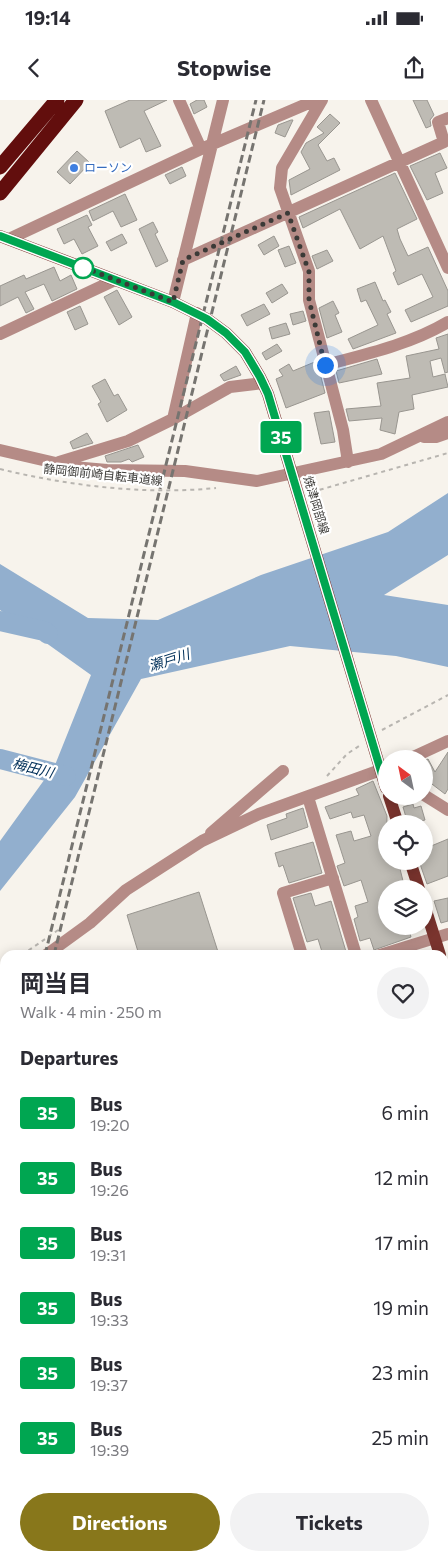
<!DOCTYPE html>
<meta charset="utf-8">
<style>
body{margin:0;font-family:Commissioner,"Noto Sans JP",sans-serif;background:#f2f2f3;color:#2b2b33;height:100vh;display:flex;flex-direction:column;font-size:19px;white-space:nowrap}
*{box-sizing:border-box;margin:0}
p{font-size:16px;color:#7c7c81}
.icon{flex:none;width:28px;height:28px;fill:none;stroke:currentColor;stroke-width:2;stroke-linecap:round;stroke-linejoin:round}
.map{position:relative;flex:1;overflow:hidden}
.panel{position:absolute;left:0px;top:850px;width:449px;height:611px;display:flex;flex-direction:column;background:#fff;border-radius:15px 15px 0 0;box-shadow:0 2px 12px #0003}
.panel>*{flex:none}
.badge{padding:0 10px;border-radius:4px;font-size:18px;line-height:32px}
.needle{width:32px;rotate:327deg}
.tools{position:absolute;left:378px;top:650px;display:grid;gap:10px}
.tools a{display:grid;place-items:center;width:55px;height:55px;border-radius:50%;background:#fff;box-shadow:0 2px 12px #0003;font-size:25px}
.you{position:absolute;width:25px;height:25px;margin:-12px;border:4px solid #fff;border-radius:50%;background:#1a73e8;box-shadow:0 0 0 8px #1a73e833}
.map>.badge{position:absolute;translate:-50% -50%;box-shadow:0 0 0 2px #fff}
h2{padding:0 20px;font-size:19px;line-height:45px}
.round{display:grid;place-items:center;flex:none;width:52px;height:52px;border-radius:26px;background:#f2f2f3}
.overview{display:flex;align-items:center;justify-content:space-between;height:85px;padding:0 20px}
h1{font-size:24px;font-weight:700;line-height:38px}
.cta{display:flex;gap:10px;margin-top:auto;padding:10px 20px}
.cta a{flex:1;height:58px;border-radius:30px;background:#88771b;color:#fff;font-size:20px;font-weight:700;line-height:58px;text-align:center}
.cta a+a{background:#f2f2f3;color:#2b2b33}
ul{padding:0;list-style:none}
li{display:flex;align-items:center;gap:15px;height:65px;padding:0 20px}
li div{flex:1}
li b{display:block;font-size:19px}
li em{font-style:normal}
li .badge{min-width:55px;font-weight:700;text-align:center}
.status{display:flex;justify-content:space-between;align-items:center;height:35px;padding:0 25px;background:#fff;direction:ltr}
.status svg{height:14px;fill:currentColor}
header{display:flex;justify-content:space-between;align-items:center;height:65px;padding:0 20px;background:#fff;font-size:22px;font-weight:700}
.map>svg:first-child{display:block}
.water{fill:#92afce}
.lines{fill:none;stroke-linecap:round;stroke-linejoin:round}
.river{stroke:#92afce;stroke-width:20}
.building{fill:#bebbb4;stroke:#999690}
.path{stroke:#b8b5b0;stroke-width:2;stroke-dasharray:4 4;stroke-linecap:butt}
.minor{stroke:#b58b86;stroke-width:12}
.major{stroke:#7a342e;stroke-width:12}
.highway{stroke:#620e0d;stroke-width:15}
.rail{stroke:#767470;stroke-width:3;stroke-dasharray:8 4;stroke-linecap:butt}
.line-casing{stroke:#fff;stroke-width:11}
.line{stroke:#00a651;stroke-width:8}
.walk{stroke:#3b3a37;stroke-width:5;stroke-dasharray:0 9}
.shop-dot{fill:#3f7fe0;stroke:#fff;stroke-width:2}
.stop-dot{fill:#fff;stroke:#00a651;stroke-width:2.5}
.labels{text-anchor:middle;stroke-width:4.5;stroke-linejoin:round;paint-order:stroke}
.shop-label{font-size:12px;fill:#366cbe;stroke:#fff;text-anchor:start}
.street-label{font-size:12px;fill:#3b3a37;stroke:#fff}
.water-label{font-size:14px;font-style:italic;fill:#012f58;stroke:#fff}
</style>
<div class="status"><b>19:14</b><svg viewBox="0 0 49 12"><path d="M0 12V9h3v3zM5 12V6h3v6zM10 12V3h3v9zM15 12V0h3v12zM26 1h20v11H26zM47 4h2v5h-2z"/></svg></div>
<header><svg class="icon" aria-label="back" viewBox="0 0 24 24"><path d="M15 5l-7 7 7 7"/></svg>Stopwise<svg class="icon" aria-label="share" viewBox="0 0 24 24"><path d="M12 15V3M7 8l5-5 5 5M5 13v7h14v-7"/></svg></header>
<div class="map">
<svg width="448" height="1461" viewBox="0 0 448 1461">
<rect width="100%" height="100%" fill="#f7f3ec"/>
<path class="water" d="M448,393V455L384,495L448,505V567L396,556L290,546L141,579L75,697L0,791V741L55,665L91,575L0,510V464L88,518L158,520L261,475L388,432Z"/>
<g class="lines">
<path class="river" d="M0,521L44,531L48,534
M0,659L66,676"/>
</g>
<path class="building" d="M130,0H167L144,11L161,46L146,52L140,38L120,48L105,11Z
M197,0H204L207,7L194,14L190,4Z
M413,0H427L434,15L430,20L431,26L426,28Z
M330,14L340,23L318,45L327,61L334,58L340,70L291,95L289,80L310,69L301,52L306,43L324,33L317,27Z
M291,20H293L285,37L275,33L278,25Z
M77,51L90,63L70,84L57,72Z
M440,53L447,68L435,73L443,93L427,100L410,66Z
M182,67L186,76L170,84L165,75Z
M395,73L417,119L397,129L400,139L408,156L428,147L448,191V206L411,222L405,210L433,197L422,174L398,185L393,173L396,171L383,136L360,149L340,109L303,128L299,117Z
M125,94L137,120L121,127L113,111L93,121L89,111Z
M87,115L92,125L88,127L98,146L82,154L74,139L64,144L57,129Z
M153,122L158,132L155,134L168,161L156,167L139,129Z
M122,134L127,143L111,151L106,142Z
M274,136L279,146L264,155L258,145Z
M289,146L296,163L285,167L278,150Z
M327,150L333,161L317,169L312,156Z
M54,167L60,181L71,175L77,189L52,201L44,184L25,192L34,209L26,213L18,197L0,206V186L24,175L26,179Z
M375,182L383,201L385,200L391,212L387,214L396,233L353,249L348,239L378,225L366,200L361,202L357,189Z
M282,184L288,193L272,203L266,193Z
M117,190L132,217L119,225L104,197Z
M333,201L339,213L335,215L342,232L327,238L319,208Z
M264,204L270,214L247,226L241,215Z
M80,206L88,224L75,230L67,212Z
M303,211L306,221L293,225L290,214Z
M286,223L290,234L272,239L269,228Z
M448,234V272L445,273L441,258L430,261L433,277L445,274L448,287L412,295L414,309L399,312L395,334L380,330L382,318L349,321L346,309L381,306L377,283L410,278L406,256L439,249L436,238Z
M277,244L282,251L266,260L262,253Z
M377,259L382,274L339,283L336,271Z
M317,261L325,293L286,308L276,279L283,276L279,270L289,264L293,271Z
M236,266L241,275L224,281L220,275Z
M105,279L114,296L118,294L127,310L107,322L98,304L101,302L92,286Z
M329,311L335,342L321,344L314,313Z
M87,333L93,343L73,349L70,342Z
M138,345L144,357L132,362L129,359L121,362H107L105,356Z
M448,652V689L445,694L424,678V661L428,659L435,672Z
M373,681L387,716L386,761H402L404,768L400,769L405,789H386V826H408L411,837L374,850L370,838L360,841L354,819L358,817L355,806L368,802L361,780L344,786L337,766L345,763L336,735L351,731L354,741L371,736L364,715L353,718L351,712L330,719L325,707L359,695L356,689Z
M413,704L414,708L421,706L425,720L408,724L403,707Z
M303,708L308,727L271,740L267,725L287,718L286,714Z
M448,739V776L427,784L419,761H424V749Z
M313,742L322,773L289,783L283,765L279,767L275,753Z
M199,792L219,855H139L127,815Z
M311,793L315,806L331,801L347,855H323L318,839L307,842L293,798Z
M448,798V821L441,823L434,801Z"/>
<g class="lines">
<path class="path" d="M0,369C69,386 146,395 216,388
M312,392L448,353
M382,630L448,595
M327,676L347,654L362,644
M22,855L61,828
M0,870L5,867"/>
<path class="minor" d="M179,0L201,49
M322,0L282,68L280,88L309,171V200L343,330L348,362
M371,0L448,168
M9,139L201,49L316,0
M183,160L444,42L438,22L448,18
M173,202L223,0
M197,213L173,319L230,287L263,283
M0,234L115,180
M325,265C367,254 411,244 448,222
M424,337H436L448,333
M0,350L73,367L107,370L185,371L257,381L381,354L448,322
M59,362L128,341L173,319
M409,659L448,641
M424,695L448,710
M308,697L356,855
M211,733L283,671
M46,855L90,823L126,790L202,741L259,714L386,668
M302,855L283,793L333,778
M380,855L448,834
M0,887L5,883
M444,1036L448,1035
M0,1111L5,1091
M444,1140L448,1141
M0,1192L5,1193
M444,1247L448,1250
M0,1285L5,1279
M444,1322L448,1314
M0,1336L5,1340
M0,1403L5,1397
M149,1456L155,1461
M375,1456L381,1461
M52,1461L56,1456
M252,1461L256,1456"/>
<path class="major" d="M0,136L173,202L207,219L226,233L245,252L260,277L268,294L386,688
M389,696L398,724
M410,761L419,789
M424,804L440,855
M444,868L448,882
M0,1024L5,1028
M444,1387L448,1391
M444,1456L448,1451"/>
<path class="highway" d="M0,67L57,0
M0,93L76,0"/>
<path class="rail" d="M45,855L256,0
M54,855L264,0
M0,1038L5,1018
M0,1072L5,1052"/>
</g>
<g class="lines">
<g class="line-casing">
<path id="line" d="M0,136L173,202L207,219L226,233L245,252L260,277L268,294L386,688"/>
</g>
<use href="#line" class="line"/>
<path class="walk" d="M83,168L80,166L173,202L183,160L288,113L309,172V200L325,265"/>
</g>
<circle class="shop-dot" cx="74" cy="68" r="5"/>
<circle class="stop-dot" cx="83" cy="168" r="10"/>
<g class="labels">
<g class="shop-label">
<text x="84" y="72">ローソン</text>
</g>
<g class="street-label">
<text transform="translate(103 375) rotate(6)" y="4">静岡御前崎自転車道線</text>
<text transform="translate(316 405) rotate(73)" y="4">焼津岡部線</text>
</g>
<g class="water-label">
<text transform="translate(169 560) rotate(-18)" y="5">瀬戸川</text>
<text transform="translate(33 668) rotate(14)" y="5">梅田川</text>
</g>
</g>
</svg>
<div class="tools">
<a><svg class="needle" viewBox="-14 -14 28 28"><path d="M0-13l5 13h-10z" fill="#e53935"/><path d="M0 13l5-13h-10z" fill="#7c7c81"/></svg></a>
<a><svg class="icon" aria-label="locate" viewBox="0 0 24 24"><circle cx="12" cy="12" r="6"/><path d="M12 2v4M12 18v4M2 12h4M18 12h4"/></svg></a>
<a><svg class="icon" aria-label="layers" viewBox="0 0 24 24"><path d="M12 4l9 5-9 5-9-5zM3 14l9 5 9-5"/></svg></a>
</div>
<div class="you" style="left:325px;top:265px"></div>
<b class="badge" style="left:281px;top:337px;background:#00a651;color:#fff">35</b>
<section class="panel">
<div class="overview"><div><h1>岡当目</h1><p>Walk · 4 min · 250 m</p></div><a class="round"><svg class="icon" aria-label="heart" viewBox="0 0 24 24"><path d="M12 20l-8-8c-3-5 5-10 8-4 3-6 11-1 8 4z"/></svg></a></div>
<h2>Departures</h2>
<ul>
<li><span class="badge" style="background:#00a651;color:#fff">35</span><div><b>Bus</b><p>19:20</p></div><em>6 min</em></li>
<li><span class="badge" style="background:#00a651;color:#fff">35</span><div><b>Bus</b><p>19:26</p></div><em>12 min</em></li>
<li><span class="badge" style="background:#00a651;color:#fff">35</span><div><b>Bus</b><p>19:31</p></div><em>17 min</em></li>
<li><span class="badge" style="background:#00a651;color:#fff">35</span><div><b>Bus</b><p>19:33</p></div><em>19 min</em></li>
<li><span class="badge" style="background:#00a651;color:#fff">35</span><div><b>Bus</b><p>19:37</p></div><em>23 min</em></li>
<li><span class="badge" style="background:#00a651;color:#fff">35</span><div><b>Bus</b><p>19:39</p></div><em>25 min</em></li>
</ul>
<div class="cta"><a>Directions</a><a>Tickets</a></div>
</section>
</div>
